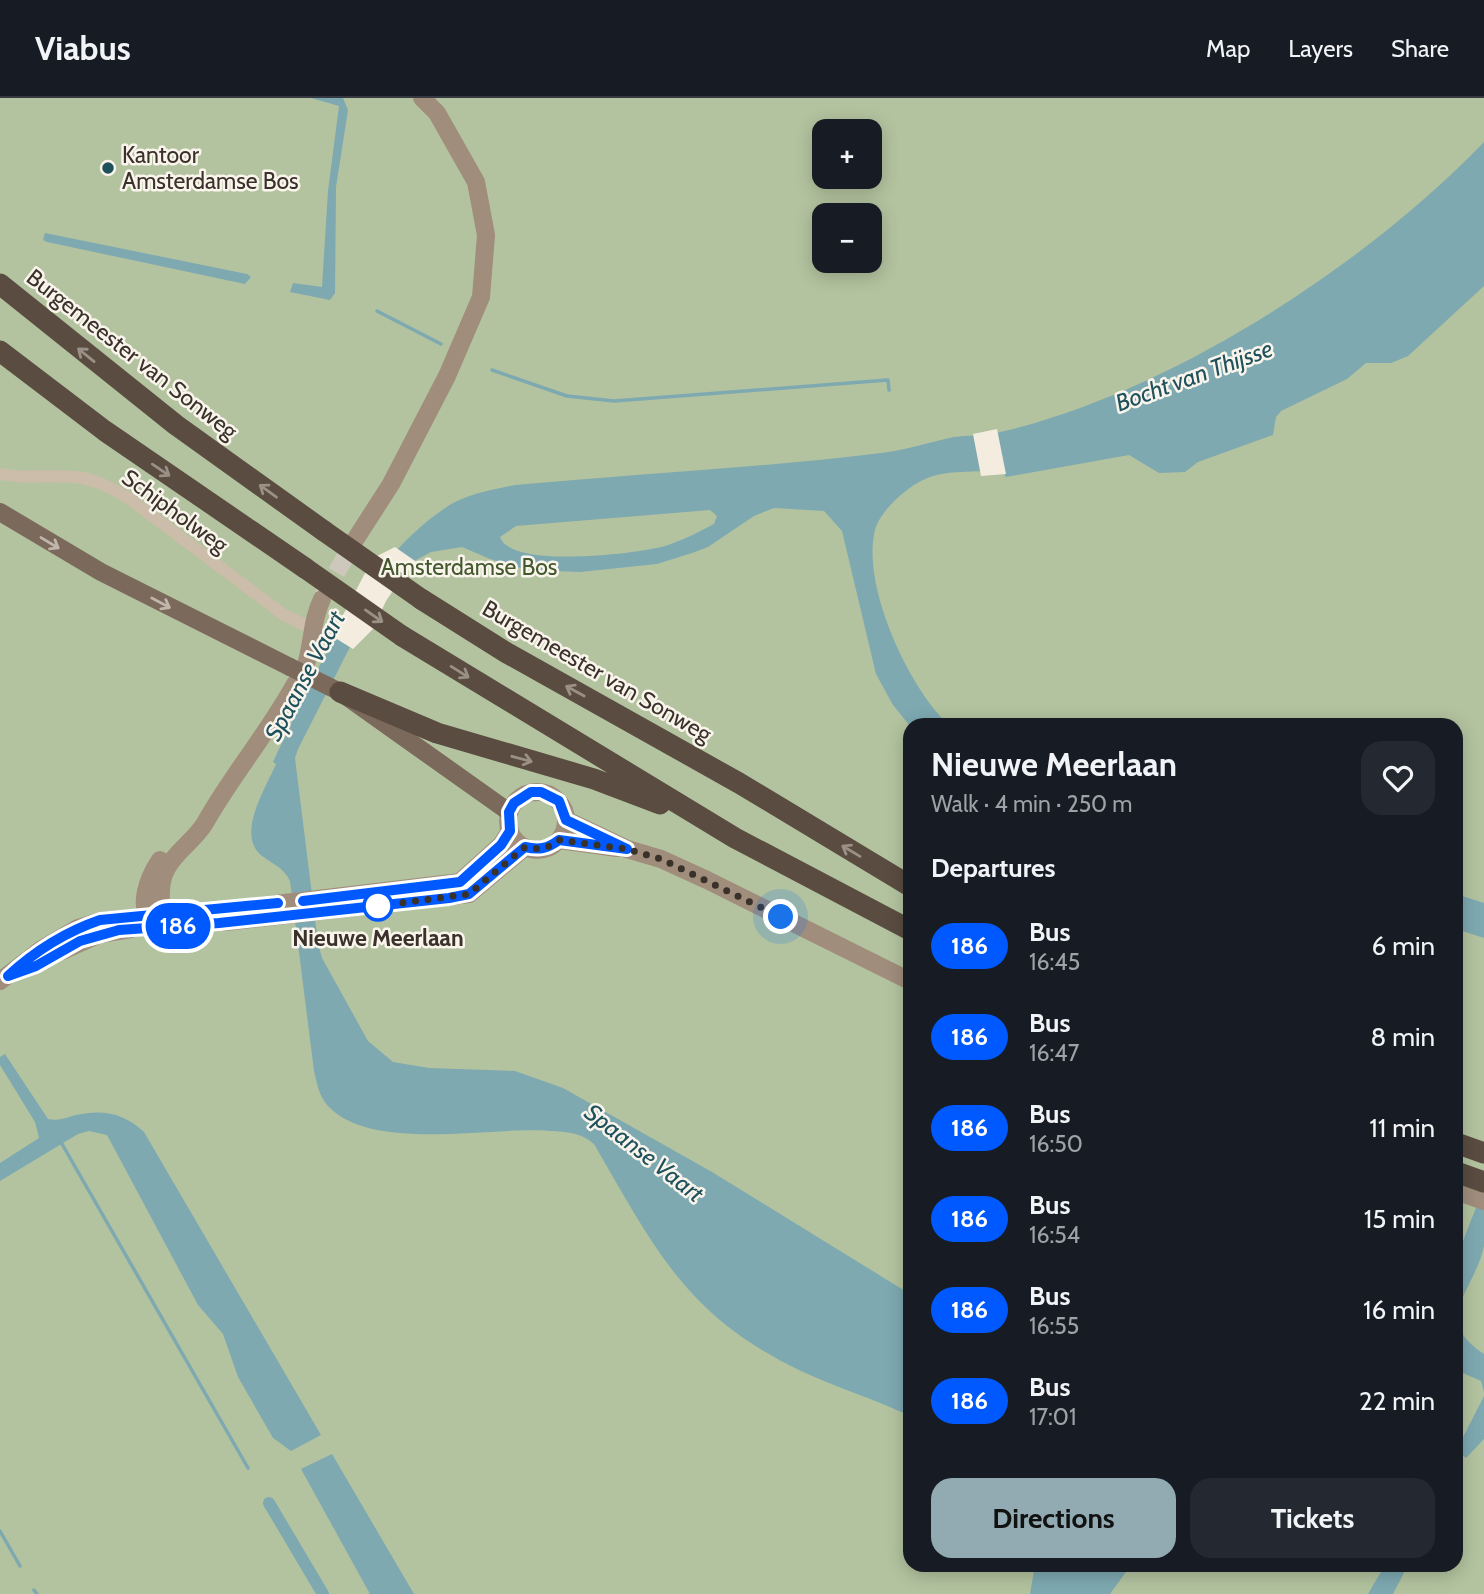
<!DOCTYPE html>
<meta charset="utf-8">
<style>
body{margin:0;font-family:Cabin,sans-serif;background:#242831;color:#f1f3f6;height:100vh;display:flex;flex-direction:column;font-size:26px;white-space:nowrap}
*{box-sizing:border-box;margin:0}
p{font-size:23px;color:#9ea1a6}
.icon{flex:none;width:38px;height:38px;fill:none;stroke:currentColor;stroke-width:2;stroke-linecap:round;stroke-linejoin:round}
.map{position:relative;flex:1;overflow:hidden}
.sheet{position:absolute;left:903px;top:620px;width:560px;height:854px;display:flex;flex-direction:column;background:#171b24;border-radius:21px;box-shadow:0 4px 18px #0003}
.sheet>*{flex:none}
.badge{padding:0 14px;border-radius:23px;font-size:24px;line-height:46px}
.fabs{position:absolute;left:812px;top:21px;display:grid;gap:14px}
.fabs a{display:grid;place-items:center;width:70px;height:70px;border-radius:14px;background:#171b24;box-shadow:0 4px 18px #0003;font-size:35px}
.you{position:absolute;width:35px;height:35px;margin:-18px;border:5px solid #fff;border-radius:50%;background:#1a73e8;box-shadow:0 0 0 10px #1a73e833}
.map>.badge{position:absolute;translate:-50% -50%;box-shadow:0 0 0 4px #fff}
h2{padding:0 28px;font-size:26px;line-height:63px}
.round{display:grid;place-items:center;flex:none;width:74px;height:74px;border-radius:21px;background:#242831}
.overview{display:flex;align-items:center;justify-content:space-between;height:119px;padding:0 28px}
h1{font-size:33px;font-weight:800;line-height:52px}
.action{display:flex;gap:14px;margin-top:auto;padding:14px 28px}
.action a{flex:1;height:80px;border-radius:21px;background:#92aab1;color:#111;font-size:28px;font-weight:800;line-height:80px;text-align:center}
.action a+a{background:#242831;color:#f1f3f6}
ul{padding:0;list-style:none}
li{display:flex;align-items:center;gap:21px;height:91px;padding:0 28px}
li div{flex:1}
li b{display:block;font-size:26px}
li em{font-style:normal}
li .badge{min-width:77px;font-weight:700;text-align:center}
header{display:flex;align-items:center;gap:42px;box-sizing:border-box;height:98px;padding:0 35px;background:#171b24;border-bottom:2px solid #363941}
header strong{font-size:33px}
nav{display:flex;gap:38px;margin-inline-start:auto;font-size:24px}
.map>svg:first-child{display:block}
.green{fill:#b3c39f;fill-rule:evenodd}
.water{fill:#7ea9b1;fill-rule:evenodd}
.pier{fill:#f3ecdf}
.lines{fill:none;stroke-linecap:round;stroke-linejoin:round}
.stream{stroke:#7ea9b1;stroke-width:3.5}
.canal{stroke:#7ea9b1;stroke-width:12}
.secondary-tunnel{stroke:#cec7bb;stroke-width:18;stroke-dasharray:18 9;stroke-linecap:butt}
.street{stroke:#ccbdab;stroke-width:12}
.secondary{stroke:#a08d7c;stroke-width:18}
.primary{stroke:#7b695b;stroke-width:18}
.highway{stroke:#5a4c41;stroke-width:21}
.primary-bridge{stroke:#7b695b;stroke-width:18}
.highway-bridge{stroke:#5a4c41;stroke-width:21}
.oneway{stroke:#9a9085}
.oneway2{stroke:#c1b6ab}
.line-casing{stroke:#fff;stroke-width:16}
.line{stroke:#0059ff;stroke-width:10}
.walk{stroke:#39312a;stroke-width:7;stroke-dasharray:0 12.6}
.poi-dot{fill:#1f515c;stroke:#faf5ec;stroke-width:2.5}
.stop-dot{fill:#fff;stroke:#0059ff;stroke-width:3.5}
.labels{text-anchor:middle;stroke-width:5;stroke-linejoin:round;paint-order:stroke}
.poi-label{font-size:23px;fill:#39312a;stroke:#faf5ec;text-anchor:start}
.street-label{font-size:23px;fill:#39312a;stroke:#faf5ec}
.park-label{font-size:23px;fill:#44582e;stroke:#faf5ec}
.stop-label{font-size:23px;font-weight:bold;fill:#39312a;stroke:#faf5ec}
.water-label{font-size:24px;font-style:italic;fill:#1f515c;stroke:#faf5ec}
</style>
<header>
<strong>Viabus</strong>
<nav><a>Map</a><a>Layers</a><a>Share</a></nav>
</header>
<div class="map">
<svg width="1484" height="1496" viewBox="0 0 1484 1496">
<rect width="100%" height="100%" fill="#f3ecdf"/>
<path class="green" d="M0,0H1484V1496H0ZM824,33H870V79H824ZM824,117H870V163H824ZM910,626H1456V1466H910Z"/>
<path class="water" d="M311,0H343L348,12L336,89L335,195L330,202L290,194L293,185L322,189L328,93L339,8Z
M1484,44V188L1408,258L1391,265H1366L1347,281L1281,313L1276,319L1273,337L1198,364L1185,374L1159,375L1129,357L1006,379L1001,371C976,376 947,370 923,382C906,390 880,413 875,432C861,487 909,590 948,626L910,628L893,607L876,576L842,433L824,413L774,410L754,418L708,449L692,455L657,466L580,474L528,472L490,461L462,449L431,454L407,467L351,547L298,651L295,660L318,845L322,860L368,943L393,964L429,970L515,973L563,990L712,1074L910,1196V1318C875,1301 837,1290 801,1273C686,1218 655,1151 594,1046C580,1034 567,1034 549,1033C490,1028 372,1055 328,1008C319,998 317,986 314,973L290,783C283,769 274,767 262,758C235,737 266,690 276,666L273,664C317,574 359,469 445,410C465,396 492,392 515,387C637,376 760,370 881,355C906,352 930,344 954,339C968,337 982,338 996,335C1166,297 1364,169 1484,44ZM710,412L717,418L714,426C699,434 681,443 665,448C637,456 510,471 500,439L516,428Z
M45,135L247,176L251,179L245,186L47,144L43,142Z
M1456,796L1484,805V840L1456,831Z
M5,956L48,1021C59,1023 65,1020 76,1017C103,1011 124,1015 144,1034L321,1337L291,1353L273,1340L238,1279L223,1236L198,1207L107,1037L89,1033L78,1036L0,1083V1065L39,1040L35,1024L0,967V959Z
M1484,1089C1484,1107 1484,1130 1484,1148C1475,1193 1430,1221 1484,1256V1294L1481,1283L1456,1272V1161Z
M1484,1298V1341L1466,1360L1459,1355V1347Z
M332,1356L414,1496H370L301,1371Z
M1035,1467V1466L1131,1467L1110,1496H1030Z
M1385,1467H1408L1393,1496H1368Z"/>
<path class="pier" d="M997,331L1006,376L981,378L973,336Z
M395,449L418,465L404,476L386,503L373,531L353,551L332,538L373,460Z"/>
<g class="lines">
<path class="stream" d="M377,213L441,246
M492,272L567,298L614,303L888,282L889,292
M62,1046L248,1370
M0,1433L20,1468
M34,1492L37,1496"/>
<path class="canal" d="M269,1405L323,1496"/>
<path class="secondary-tunnel" d="M323,498L355,442"/>
<path class="street" d="M0,376C28,382 54,375 82,380C99,383 113,391 127,399L284,517L311,530"/>
<path class="secondary" d="M355,442L391,386L447,278L481,199L486,137L476,84L437,15L422,0
M307,563C313,541 312,522 322,501
M508 723a29 29 0 1 1 58 0a29 29 0 1 1-58 0Z
M566,722L627,751L661,761L707,782L910,883
M559,742L617,750
M225,824L469,796L525,749
M156,826C165,809 156,788 167,770C176,753 195,742 205,725C232,677 268,635 295,586
M152,827C137,807 148,780 160,762
M62,853L100,836L131,831
M0,883L42,851L78,830L100,823L218,813L460,784L501,747L510,733
M1456,1093L1484,1103"/>
<path class="primary" d="M0,414L101,474L290,569
M312,580L340,594L509,714"/>
<path class="highway" d="M0,186L176,327L324,433
M0,253L105,333L305,470
M421,501L507,555L739,685L910,788
M402,538L735,740L910,832
M340,594L437,635L594,681L660,706
M1456,1045L1484,1055
M1456,1074L1484,1084"/>
<path class="primary-bridge" d="M290,569L312,580"/>
<path class="highway-bridge" d="M324,433L421,501
M305,470L402,538"/>
</g>
<defs><path id="oneway-shaft" d="M-6 0H5M1.5-3L5.5 0L1.5 3" fill="none" stroke-width="1.6" stroke-linecap="round" stroke-linejoin="round" transform="scale(1.75)"/></defs>
<g class="oneway">
<use href="#oneway-shaft" transform="translate(86 257) rotate(-141)"/>
<use href="#oneway-shaft" transform="translate(161 372) rotate(34)"/>
<use href="#oneway-shaft" transform="translate(268 393) rotate(-144)"/>
<use href="#oneway-shaft" transform="translate(374 518) rotate(35)"/>
<use href="#oneway-shaft" transform="translate(460 574) rotate(32)"/>
<use href="#oneway-shaft" transform="translate(575 593) rotate(-151)"/>
<use href="#oneway-shaft" transform="translate(522 661) rotate(15)"/>
<use href="#oneway-shaft" transform="translate(851 753) rotate(-149)"/>
</g>
<g class="oneway2">
<use href="#oneway-shaft" transform="translate(50 445) rotate(31)"/>
<use href="#oneway-shaft" transform="translate(161 505) rotate(28)"/>
</g>
<g class="lines">
<g class="line-casing">
<path id="line" d="M278,805L100,822C65,834 35,853 8,878L36,868L80,843L119,832L219,825L449,800L469,796L525,749C539,752 547,751 559,742L627,751L566,722L559,703L541,694H531L514,705L509,714L510,733L501,747L460,784L303,803"/>
</g>
<use href="#line" class="line"/>
<path class="walk" d="M378,808L469,796L525,749C539,752 547,751 559,742L627,751L661,761L781,819"/>
</g>
<circle class="poi-dot" cx="108" cy="70" r="7"/>
<circle class="stop-dot" cx="378" cy="808" r="14"/>
<g class="labels">
<g class="poi-label">
<text x="122" y="65">Kantoor<tspan x="122" dy="26">Amsterdamse Bos</tspan></text>
</g>
<g class="street-label">
<text transform="translate(132 256) rotate(38)" y="8">Burgemeester van Sonweg</text>
<text transform="translate(175 413) rotate(36)" y="8">Schipholweg</text>
<text transform="translate(597 573) rotate(30)" y="8">Burgemeester van Sonweg</text>
</g>
<g class="park-label">
<text x="469" y="477">Amsterdamse Bos</text>
</g>
<g class="stop-label">
<text x="378" y="848">Nieuwe Meerlaan</text>
</g>
<g class="water-label">
<text transform="translate(1194 278) rotate(-20)" y="8">Bocht van Thijsse</text>
<text transform="translate(305 578) rotate(-62)" y="8">Spaanse Vaart</text>
<text transform="translate(644 1055) rotate(38)" y="8">Spaanse Vaart</text>
</g>
</g>
</svg>
<div class="fabs">
<a>+</a>
<a>−</a>
</div>
<div class="you" style="left:781px;top:819px"></div>
<b class="badge" style="left:178px;top:828px;background:#0059ff;color:#fff">186</b>
<section class="sheet">
<div class="overview"><div><h1>Nieuwe Meerlaan</h1><p>Walk · 4 min · 250 m</p></div><a class="round"><svg class="icon" aria-label="heart" viewBox="0 0 24 24"><path d="M12 20l-8-8c-3-5 5-10 8-4 3-6 11-1 8 4z"/></svg></a></div>
<h2>Departures</h2>
<ul>
<li><span class="badge" style="background:#0059ff;color:#fff">186</span><div><b>Bus</b><p>16:45</p></div><em>6 min</em></li>
<li><span class="badge" style="background:#0059ff;color:#fff">186</span><div><b>Bus</b><p>16:47</p></div><em>8 min</em></li>
<li><span class="badge" style="background:#0059ff;color:#fff">186</span><div><b>Bus</b><p>16:50</p></div><em>11 min</em></li>
<li><span class="badge" style="background:#0059ff;color:#fff">186</span><div><b>Bus</b><p>16:54</p></div><em>15 min</em></li>
<li><span class="badge" style="background:#0059ff;color:#fff">186</span><div><b>Bus</b><p>16:55</p></div><em>16 min</em></li>
<li><span class="badge" style="background:#0059ff;color:#fff">186</span><div><b>Bus</b><p>17:01</p></div><em>22 min</em></li>
</ul>
<div class="action"><a>Directions</a><a>Tickets</a></div>
</section>
</div>
